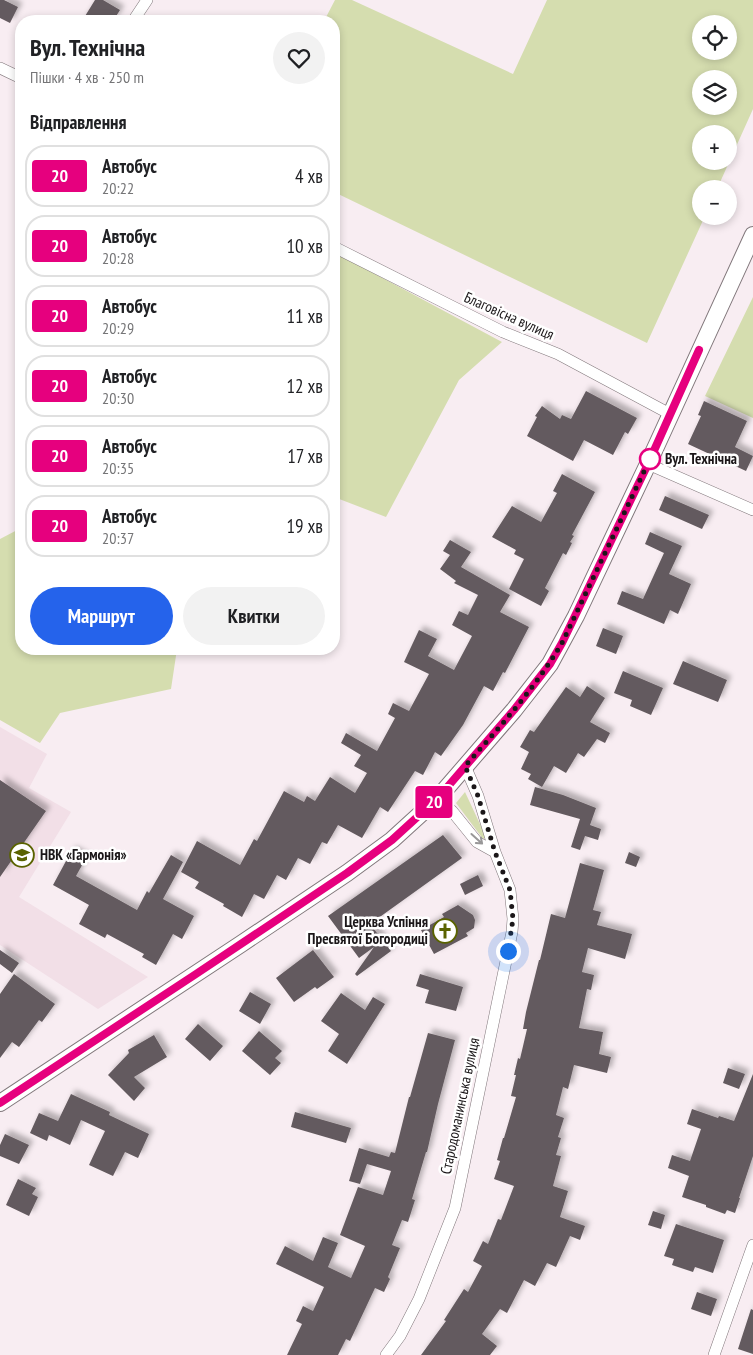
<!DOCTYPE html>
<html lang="uk">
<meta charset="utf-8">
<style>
body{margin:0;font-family:"PT Sans Narrow",sans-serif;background:#f2f2f2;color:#202124;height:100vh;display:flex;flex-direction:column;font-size:19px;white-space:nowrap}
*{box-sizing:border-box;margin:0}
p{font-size:16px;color:#757577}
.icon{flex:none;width:28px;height:28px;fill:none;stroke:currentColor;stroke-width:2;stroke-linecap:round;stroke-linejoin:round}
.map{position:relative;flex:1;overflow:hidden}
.details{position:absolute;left:15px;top:15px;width:325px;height:640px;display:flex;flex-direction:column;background:#fff;border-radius:20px;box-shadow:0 2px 8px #0003}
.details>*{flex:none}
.badge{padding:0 10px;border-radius:4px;font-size:18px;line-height:32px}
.fabs{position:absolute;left:692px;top:15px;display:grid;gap:10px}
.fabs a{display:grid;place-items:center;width:45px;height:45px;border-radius:50%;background:#fff;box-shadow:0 2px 8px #0003;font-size:25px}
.you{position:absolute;width:25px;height:25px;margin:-12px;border:4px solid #fff;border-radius:50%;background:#1a73e8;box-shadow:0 0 0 8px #1a73e833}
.map>.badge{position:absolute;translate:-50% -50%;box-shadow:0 0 0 2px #fff}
h2{padding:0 15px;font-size:19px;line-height:45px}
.round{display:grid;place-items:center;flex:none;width:52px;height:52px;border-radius:26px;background:#f2f2f2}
.overview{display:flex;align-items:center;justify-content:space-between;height:85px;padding:0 15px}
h1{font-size:24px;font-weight:700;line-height:38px}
.primary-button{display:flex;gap:10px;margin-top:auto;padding:10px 15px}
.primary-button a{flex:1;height:58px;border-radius:30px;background:#2563eb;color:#fff;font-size:20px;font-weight:700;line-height:58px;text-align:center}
.primary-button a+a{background:#f2f2f2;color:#202124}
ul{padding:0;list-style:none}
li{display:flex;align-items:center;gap:15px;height:62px;margin:0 10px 8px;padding:0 5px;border:2px solid #e0e0e0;border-radius:20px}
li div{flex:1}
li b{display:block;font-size:19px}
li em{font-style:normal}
li .badge{min-width:55px;font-weight:700;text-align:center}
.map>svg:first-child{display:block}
.built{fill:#f2dfe7}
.green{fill:#d5ddaf;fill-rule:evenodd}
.building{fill:#635a5e;filter:url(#shadow)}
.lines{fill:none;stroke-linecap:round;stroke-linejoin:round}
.street-casing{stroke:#81777b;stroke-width:12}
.secondary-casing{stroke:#81777b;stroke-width:18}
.street{stroke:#fff;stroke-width:11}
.secondary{stroke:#fff;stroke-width:16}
.oneway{stroke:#989798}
.line-casing{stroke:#fff;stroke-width:11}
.line{stroke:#e6007e;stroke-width:8}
.walk{stroke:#1b1719;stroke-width:5;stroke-dasharray:0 9}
.stop-dot{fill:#fff;stroke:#e6007e;stroke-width:2.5}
.labels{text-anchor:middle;stroke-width:5;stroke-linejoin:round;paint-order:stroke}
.street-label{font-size:15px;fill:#1b1719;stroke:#fff}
.stop-label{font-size:15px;font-weight:bold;fill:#1b1719;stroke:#fff;text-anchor:start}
.poi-label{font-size:15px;font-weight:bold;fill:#1b1719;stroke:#fff;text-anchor:start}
</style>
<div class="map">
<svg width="753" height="1355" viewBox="0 0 753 1355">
<defs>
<filter id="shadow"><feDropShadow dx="4.5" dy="-4.5" stdDeviation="2.5" flood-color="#0004"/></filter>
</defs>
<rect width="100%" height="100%" fill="#f8edf2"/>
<path class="built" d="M0,727L47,754L29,788L71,812L19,897L148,977L98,1009L0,945Z"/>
<path class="green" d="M335,0H352L513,74L547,0H753V109L717,189H701V216H705L647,343L334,192V21H324ZM701,24H729V51H701ZM701,79H729V106H701ZM701,134H729V161H701Z
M334,252L502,342L459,380L386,517L334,497Z
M753,297V418L705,396Z
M21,528V649H177L171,689L60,713L40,743L0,720V539Z
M465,792L486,837L483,839L456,803Z"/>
<path class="building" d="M0,0H4L18,7L10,23L0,18Z
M95,0H103L120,10L113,21H82Z
M586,391L637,418L628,434L625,432L613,455L584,440L573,461L527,436L537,417L535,416L542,406L560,419L562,415L571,419Z
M704,401L747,421L735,447L753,456L746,471L688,444L701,416L698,415Z
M562,474L595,492L572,535L574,536L570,542L572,543L566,555L563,553L545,588L549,591L541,606L509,589L524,559L514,554L516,550L492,537L512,506L541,522L557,493L553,491Z
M665,496L709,515L702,529L659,510Z
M650,532L682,546L669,574L691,584L678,614L670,610L664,624L617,604L622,591L643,599L664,553L645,544Z
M450,540L471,552L461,567L510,595L500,612L529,627L505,673L503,672L493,691L484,686L463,725L441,756L435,752L423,775L415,771L388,812L380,807L362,838L338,825L327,844L322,842L310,864L298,858L286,880L277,875L264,899L254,894L242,917L223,906L224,904L195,888L199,882L181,872L197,841L240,865L254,839L257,841L284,791L304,802L307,796L315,801L330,777L355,793L367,773L354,766L361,755L341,743L346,733L377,751L395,718L388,714L393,703L409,711L429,674L404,662L419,630L437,639L428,656L454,670L472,636L452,625L459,611L468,615L478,595L454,583L456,581L440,569L450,555L443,551Z
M603,628L623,636L616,654L596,646Z
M683,661L727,680L718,702L673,684Z
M623,671L663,688L651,715L630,706L632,700L614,693Z
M587,686L605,698L590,722L610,733L605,743L597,739L584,757L578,753L566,773L554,766L542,787L528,779L531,774L521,769L529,752L520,747L530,730L534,732L566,687L580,697Z
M0,780L46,811L0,877Z
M535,787L563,795L596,808L590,825L601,829L598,840L585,836L580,850L571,847L580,819L530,805Z
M443,835L462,858L370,924L391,951L357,976L355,974L374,947L359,958L328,916Z
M72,850L86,858L76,876L137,910L147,891L149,893L171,855L183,862L163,899L194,916L182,939L173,934L156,965L142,957L144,954L107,934L105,938L79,924L89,905L53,885Z
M629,852L640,857L636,867L625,863Z
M580,863L604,870L593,910L601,912L597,925L632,934L625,959L588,948L582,972L594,975L591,990L587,989L579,1028L603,1032L599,1054L611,1057L607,1073L574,1065L568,1089L563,1087L556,1115L564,1118L558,1137L561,1138L556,1155L561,1156L553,1186L568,1191L560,1217L585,1226L580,1240L570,1236L556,1267L547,1263L535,1286L524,1280L507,1313L500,1309L482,1334L497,1346L490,1355H421L446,1321L444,1320L464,1289L468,1292L482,1266L473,1261L483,1241L488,1244L498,1219L501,1220L514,1186L494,1179L500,1161L497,1160L503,1138H504L516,1097L511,1096L516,1075H514L518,1058L520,1059L527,1029H523L526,1012L539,960H540L551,914L565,918Z
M478,875L483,886L465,895L460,884Z
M458,905L473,915L475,920L474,928L466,933L468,936L434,954L421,930L444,917L442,914Z
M0,950L19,963L12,973L0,964Z
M313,950L334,977L317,989L315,987L294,1002L276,978Z
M14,974L55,1004L42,1022L39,1020L19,1047L12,1042L0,1058V994Z
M420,974L463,987L456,1011L425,1003L429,990L416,986Z
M250,992L271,1004L260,1024L239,1011Z
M341,993L365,1010L373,997L385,1004L347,1064L328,1051L339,1034L321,1021Z
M198,1024L223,1046L210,1061L185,1039Z
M259,1031L282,1051L275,1058L281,1063L270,1075L242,1051Z
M428,1033L455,1040L438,1104L427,1152H426L412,1199L415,1200L408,1222L402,1220L392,1245L400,1248L388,1277L390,1279L384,1292L375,1288L350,1341L346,1339L338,1355H287L302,1324L296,1321L303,1306L313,1311L324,1287L276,1264L285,1246L313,1261L323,1237L338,1243L328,1267L351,1278L365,1246L340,1235L358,1187L383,1195L391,1171L367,1164L360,1184L349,1181L359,1148L389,1157L391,1152L395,1153L409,1097H410Z
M154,1035L167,1057L134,1077L145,1088L134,1101L108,1075L129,1053L128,1050Z
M728,1068L745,1074L739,1089L723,1083Z
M753,1074V1156L739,1198H740L735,1213L727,1210L725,1214L706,1207V1205L682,1197L689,1176L668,1168L672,1155L690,1161L701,1129L687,1124L692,1109L718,1118L719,1116L734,1121Z
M71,1094L110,1112L109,1115L149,1134L138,1158L125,1152L113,1176L89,1165L105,1131L81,1120L70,1145L49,1135L47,1141L30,1133L39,1113L58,1121Z
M295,1112L351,1128L346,1143L291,1127Z
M5,1134L29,1145L19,1164L0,1156V1145Z
M18,1179L36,1188L32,1194L38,1197L29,1216L6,1205Z
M653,1211L665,1215L661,1229L648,1225Z
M676,1224L724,1240L713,1273L695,1267L693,1272L672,1265L674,1259L664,1256Z
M697,1292L717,1299L711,1316L691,1309Z
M751,1309L753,1310V1354L738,1349Z"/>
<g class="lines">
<g class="street-casing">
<path id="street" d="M133,21L147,0
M0,68L21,78
M334,247L503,332L558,354L670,414
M648,464L753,510
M437,799L452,811L477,842L495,852
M386,1355L400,1336L419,1299L455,1208L512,932L513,919L510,890L495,852L478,796L465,766
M714,1355L753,1245"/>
</g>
<g class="secondary-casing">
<path id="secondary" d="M0,1103L241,944L347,873L392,840L437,799L514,710L550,664L576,616L648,464L753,235"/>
</g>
<use href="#street" class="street"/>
<use href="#secondary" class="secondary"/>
</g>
<defs><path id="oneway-shaft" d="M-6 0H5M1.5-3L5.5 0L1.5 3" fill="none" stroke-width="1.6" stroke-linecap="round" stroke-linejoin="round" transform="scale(1.25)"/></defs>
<use class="oneway" href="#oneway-shaft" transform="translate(477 839) rotate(42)"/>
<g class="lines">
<g class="line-casing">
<path id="line" d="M0,1103L196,974L347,873L392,840L437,799L514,710L550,664L562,643L648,464L699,350"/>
</g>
<use href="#line" class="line"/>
<path class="walk" d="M508,951L513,919L510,890L495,852L478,796L465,766C500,727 535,688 562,643L650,459"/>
</g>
<defs>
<g id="school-ring" transform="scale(1.25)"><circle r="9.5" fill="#fff" stroke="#5a6300" stroke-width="1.5"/><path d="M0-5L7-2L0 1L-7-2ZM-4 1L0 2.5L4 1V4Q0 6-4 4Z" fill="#5a6300"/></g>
<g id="church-ring" transform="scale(1.25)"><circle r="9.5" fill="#fff" stroke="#5a6300" stroke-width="1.5"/><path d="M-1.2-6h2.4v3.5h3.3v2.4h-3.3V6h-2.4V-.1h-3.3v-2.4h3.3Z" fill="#5a6300"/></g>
</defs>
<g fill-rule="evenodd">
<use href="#school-ring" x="22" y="855"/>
<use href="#church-ring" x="445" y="931"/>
</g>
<circle class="stop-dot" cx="650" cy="459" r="10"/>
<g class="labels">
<g class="street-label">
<text transform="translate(509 316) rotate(24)" y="5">Благовісна вулиця</text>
<text transform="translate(460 1106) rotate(-78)" y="5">Стародоманинська вулиця</text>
</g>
<g class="stop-label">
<text x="665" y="464">Вул. Технічна</text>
</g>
<g class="poi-label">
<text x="40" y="860">НВК «Гармонія»</text>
<text x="428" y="927" text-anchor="end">Церква Успіння<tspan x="428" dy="17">Пресвятої Богородиці</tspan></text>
</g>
</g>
</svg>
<div class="fabs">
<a><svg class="icon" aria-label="locate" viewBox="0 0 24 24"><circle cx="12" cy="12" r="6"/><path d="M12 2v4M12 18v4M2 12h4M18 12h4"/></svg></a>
<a><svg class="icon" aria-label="layers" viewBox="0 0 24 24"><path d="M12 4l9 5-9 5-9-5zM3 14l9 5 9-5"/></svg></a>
<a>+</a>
<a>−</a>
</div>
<div class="you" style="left:508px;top:951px"></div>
<b class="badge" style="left:434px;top:802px;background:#e6007e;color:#fff">20</b>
<section class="details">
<div class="overview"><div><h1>Вул. Технічна</h1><p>Пішки · 4 хв · 250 m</p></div><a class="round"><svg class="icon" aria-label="heart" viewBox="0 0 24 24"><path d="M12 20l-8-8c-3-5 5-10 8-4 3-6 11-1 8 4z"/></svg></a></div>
<h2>Відправлення</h2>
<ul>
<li><span class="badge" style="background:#e6007e;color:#fff">20</span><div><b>Автобус</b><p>20:22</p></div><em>4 хв</em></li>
<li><span class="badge" style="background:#e6007e;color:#fff">20</span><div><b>Автобус</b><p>20:28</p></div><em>10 хв</em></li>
<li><span class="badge" style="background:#e6007e;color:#fff">20</span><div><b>Автобус</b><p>20:29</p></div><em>11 хв</em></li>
<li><span class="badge" style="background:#e6007e;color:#fff">20</span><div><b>Автобус</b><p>20:30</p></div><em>12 хв</em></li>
<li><span class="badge" style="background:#e6007e;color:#fff">20</span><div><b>Автобус</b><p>20:35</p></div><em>17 хв</em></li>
<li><span class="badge" style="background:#e6007e;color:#fff">20</span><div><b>Автобус</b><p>20:37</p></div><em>19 хв</em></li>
</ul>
<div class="primary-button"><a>Маршрут</a><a>Квитки</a></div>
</section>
</div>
